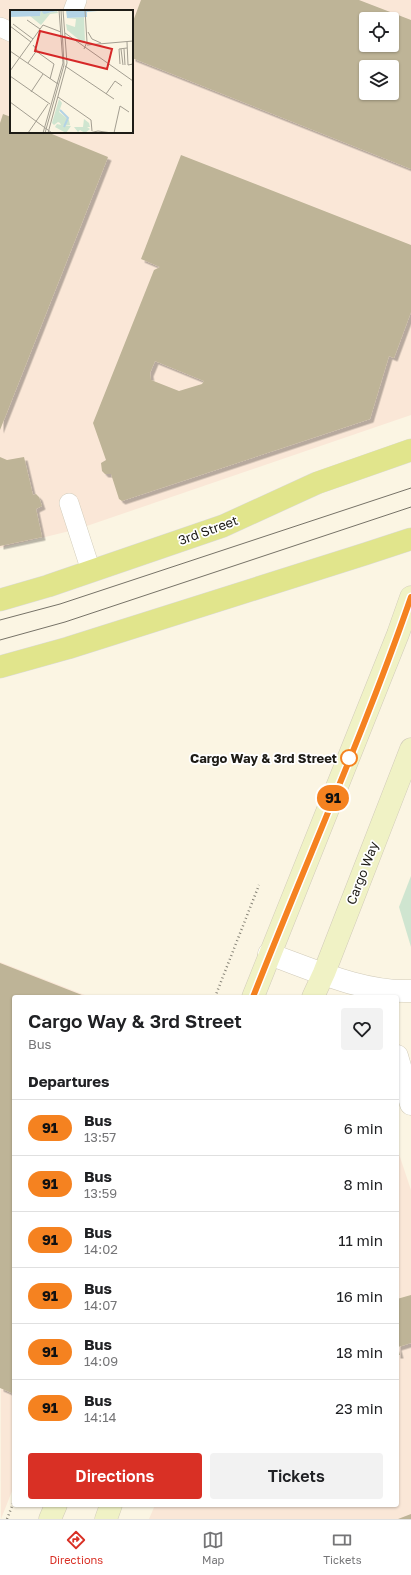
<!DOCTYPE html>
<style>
body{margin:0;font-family:"Golos Text",sans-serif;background:#f2f2f2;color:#202124;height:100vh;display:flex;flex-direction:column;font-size:15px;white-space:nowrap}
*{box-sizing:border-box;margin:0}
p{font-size:13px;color:#757577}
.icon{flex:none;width:22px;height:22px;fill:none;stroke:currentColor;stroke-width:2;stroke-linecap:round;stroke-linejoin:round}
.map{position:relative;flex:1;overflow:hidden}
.sheet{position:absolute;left:12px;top:995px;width:387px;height:512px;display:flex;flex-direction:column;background:#fff;border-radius:4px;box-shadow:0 1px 3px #0004}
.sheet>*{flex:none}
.badge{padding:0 8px;border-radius:13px;font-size:14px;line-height:26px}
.fabs{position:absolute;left:359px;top:12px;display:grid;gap:8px}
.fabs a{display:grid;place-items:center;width:40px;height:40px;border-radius:4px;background:#fff;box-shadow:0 1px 3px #0004;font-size:20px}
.map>.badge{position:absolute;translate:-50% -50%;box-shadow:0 0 0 2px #fff}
h2{padding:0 16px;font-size:15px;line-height:36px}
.round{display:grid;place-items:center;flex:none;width:42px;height:42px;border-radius:4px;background:#f2f2f2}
.summary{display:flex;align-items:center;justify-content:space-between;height:68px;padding:0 16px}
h1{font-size:19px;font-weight:600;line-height:30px}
.action{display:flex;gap:8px;margin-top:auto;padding:8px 16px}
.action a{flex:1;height:46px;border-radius:4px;background:#d93025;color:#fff;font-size:16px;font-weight:600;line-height:46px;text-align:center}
.action a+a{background:#f2f2f2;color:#202124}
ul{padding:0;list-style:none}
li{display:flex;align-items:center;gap:12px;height:56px;padding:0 16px;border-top:1px solid #e0e0e0}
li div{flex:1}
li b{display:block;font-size:15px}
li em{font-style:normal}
li .badge{min-width:44px;font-weight:700;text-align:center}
.tab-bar{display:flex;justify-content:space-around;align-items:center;height:56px;border-top:1px solid #e0e0e0;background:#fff;font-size:11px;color:#757577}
.tab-bar a{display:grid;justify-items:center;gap:2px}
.tab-bar .current{color:#d93025}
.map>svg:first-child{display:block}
.industrial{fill:#fae7d7;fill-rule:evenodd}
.green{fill:#cfe5d0}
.building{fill:#beb497;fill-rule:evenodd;filter:url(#shadow)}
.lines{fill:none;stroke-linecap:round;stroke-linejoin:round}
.service-casing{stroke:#d1cbb9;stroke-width:20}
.minor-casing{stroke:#d1cbb9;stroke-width:23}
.tertiary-casing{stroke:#d1cbb9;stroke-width:23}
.secondary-casing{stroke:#d1cbb9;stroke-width:23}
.primary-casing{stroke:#dbdbda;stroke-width:23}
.path{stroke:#858276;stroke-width:2.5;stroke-dasharray:1 3;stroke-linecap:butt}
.service{stroke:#fff;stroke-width:19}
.minor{stroke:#fff;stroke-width:22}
.tertiary{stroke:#fff;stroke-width:22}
.secondary{stroke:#f0f2c5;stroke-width:22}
.primary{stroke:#e1e58c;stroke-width:22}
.tram{stroke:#767267;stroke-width:1}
.line-casing{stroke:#fff;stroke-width:9}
.line{stroke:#f58220;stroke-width:6}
.stop-dot{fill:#fff;stroke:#f58220;stroke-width:2}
.labels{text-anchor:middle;stroke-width:3.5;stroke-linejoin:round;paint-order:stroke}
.street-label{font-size:13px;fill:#1e1c16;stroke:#fff}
.stop-label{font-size:13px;font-weight:bold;fill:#1e1c16;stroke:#fff;text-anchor:end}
.inset-river{fill:none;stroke:#b3d3e5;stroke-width:2}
.inset-road{fill:none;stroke:#a39e91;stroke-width:1}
.view{fill:#d62828;fill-opacity:0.15;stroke:#d62828;stroke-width:2}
.inset-edge{fill:none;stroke:#1e1c16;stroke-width:2}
</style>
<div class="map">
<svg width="411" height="1519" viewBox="0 0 411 1519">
<defs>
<filter id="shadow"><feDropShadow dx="3.5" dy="3.5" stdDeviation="0" flood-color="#0004"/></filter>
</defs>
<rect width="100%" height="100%" fill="#fbf5e3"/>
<path class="industrial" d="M0,0H411V415L78,529L0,548ZM11,11H132V132H11ZM366,19H392V45H366ZM366,67H392V93H366Z
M0,962L90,997H14V1486L1,1519Z
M397,1148L411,1190V1519H149L155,1505H397Z"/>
<path class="green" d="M411,876V947L399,907Z"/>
<path class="building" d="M141,0H359L411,20V169L132,58V24ZM366,19H392V45H366ZM366,67H392V93H366Z
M3,114L11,117V132H47L108,157L0,430V123Z
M181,155L411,245V312L394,358L389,356L370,419L122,501L119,499L111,474H105L102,471L101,463L106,460L93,423L154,270L160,267L141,259ZM155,361L204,381L202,384L179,391L151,380L150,373Z
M0,457L7,460L24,457L33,495L36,494L39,497L42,506L36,509L42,537L0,546Z
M0,963L87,997H14V1394L0,1388Z
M411,1295V1343L398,1347L400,1355H397V1299Z
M411,1514V1519H398Z"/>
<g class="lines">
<g class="service-casing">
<path id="service" d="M73,11L77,0
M0,27L11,32
M69,503L91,571"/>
</g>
<g class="minor-casing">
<path id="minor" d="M397,1056L411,1104"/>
</g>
<g class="tertiary-casing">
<path id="tertiary" d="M269,954C314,970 363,993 411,991"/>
</g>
<g class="secondary-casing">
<path id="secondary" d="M253,997L398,634L411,597
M313,997L324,973L411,749
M50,1519L56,1505
M106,1519L111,1505"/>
</g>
<g class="primary-casing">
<path id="primary" d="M0,600L48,586L223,526L317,483L411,450
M0,667L68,648L365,554L411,539"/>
</g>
<path class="path" d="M215,997L259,885
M7,1519L14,1501"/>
<use href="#service" class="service"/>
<use href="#minor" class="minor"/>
<use href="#tertiary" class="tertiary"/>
<use href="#secondary" class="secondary"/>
<use href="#primary" class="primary"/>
<path class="tram" d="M0,620L60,604L411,488
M0,640L65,622L411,507"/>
</g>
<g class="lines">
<g class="line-casing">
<path id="line" d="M253,997C305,864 364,733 411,597"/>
</g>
<use href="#line" class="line"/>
</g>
<circle class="stop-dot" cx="349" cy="758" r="8"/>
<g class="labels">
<g class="street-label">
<text transform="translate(208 530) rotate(-20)" y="5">3rd Street</text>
<text transform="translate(362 873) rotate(-69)" y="5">Cargo Way</text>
</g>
<g class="stop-label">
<text x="337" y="763">Cargo Way &amp; 3rd Street</text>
</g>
</g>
<g transform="translate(10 10)">
<rect width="123" height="123" fill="#fbf5e3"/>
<path d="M31,1L39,3L47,1L48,3L40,4L31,15L20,6H30ZM74,7L75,33H73L57,20L56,14L65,17L66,9L56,8ZM49,89L52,93L49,102L59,110L60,115H52L61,116L56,123L45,117L47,114L51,115L50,113L48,112L44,115L42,113ZM74,109L79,113L80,117H77L80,119L75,123L70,120L68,122L64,117H73Z" fill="#cfe5d0"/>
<path d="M0,0H47V1L34,4L31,1L30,6L0,7ZM56,0H98L77,2V7L57,8Z" fill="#b3d3e5"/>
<path class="inset-river" d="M50,100L58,108L54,117"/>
<path class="inset-road" d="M17,10L30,19M3,14L23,29M0,16L21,32M78,22L82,29L91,33M55,23L123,71M117,32L118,55L123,54M77,35L123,31M74,39L77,32L75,0M111,39L113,55M114,39L115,55M0,41L48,74M26,41L44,54L40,69M18,53L27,40L23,35M110,54L109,39L117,38M55,56L104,89M0,61L33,15L51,22M0,66L40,94M21,82L33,64M96,84L105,71L112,76M48,87L81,110L82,121M0,92L42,123M18,123L38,94M33,123L53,53L49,0M35,123L54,55L51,0M38,123L57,53L53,0M79,123L88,121L102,123M104,123L110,96L119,102"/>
<path class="view" d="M30,21L102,39L97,59L25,41Z"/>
<rect width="123" height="123" class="inset-edge"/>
</g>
</svg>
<div class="fabs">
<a><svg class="icon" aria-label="locate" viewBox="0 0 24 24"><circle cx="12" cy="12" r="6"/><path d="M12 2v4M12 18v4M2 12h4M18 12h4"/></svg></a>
<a><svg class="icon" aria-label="layers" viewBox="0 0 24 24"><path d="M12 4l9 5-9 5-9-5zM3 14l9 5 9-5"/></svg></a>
</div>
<b class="badge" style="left:333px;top:798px;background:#f58220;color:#111">91</b>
<section class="sheet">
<div class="summary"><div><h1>Cargo Way &amp; 3rd Street</h1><p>Bus</p></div><a class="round"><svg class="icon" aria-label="heart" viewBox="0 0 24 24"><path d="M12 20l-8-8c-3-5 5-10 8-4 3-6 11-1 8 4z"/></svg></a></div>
<h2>Departures</h2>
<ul>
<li><span class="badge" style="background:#f58220;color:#111">91</span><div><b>Bus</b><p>13:57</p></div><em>6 min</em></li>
<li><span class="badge" style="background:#f58220;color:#111">91</span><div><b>Bus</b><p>13:59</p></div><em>8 min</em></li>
<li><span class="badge" style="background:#f58220;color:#111">91</span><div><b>Bus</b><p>14:02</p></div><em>11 min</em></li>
<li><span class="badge" style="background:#f58220;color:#111">91</span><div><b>Bus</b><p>14:07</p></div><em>16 min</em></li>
<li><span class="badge" style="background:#f58220;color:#111">91</span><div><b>Bus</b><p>14:09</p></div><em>18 min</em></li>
<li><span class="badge" style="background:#f58220;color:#111">91</span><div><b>Bus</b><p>14:14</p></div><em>23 min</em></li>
</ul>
<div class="action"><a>Directions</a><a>Tickets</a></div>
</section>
</div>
<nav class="tab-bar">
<a class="current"><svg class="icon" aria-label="directions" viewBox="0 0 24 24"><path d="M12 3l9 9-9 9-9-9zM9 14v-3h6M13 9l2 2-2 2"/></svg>Directions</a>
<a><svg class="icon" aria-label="map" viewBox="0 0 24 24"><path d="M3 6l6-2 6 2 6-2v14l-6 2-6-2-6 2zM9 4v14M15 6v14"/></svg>Map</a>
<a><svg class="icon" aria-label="tickets" viewBox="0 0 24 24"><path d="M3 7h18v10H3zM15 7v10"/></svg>Tickets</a>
</nav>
